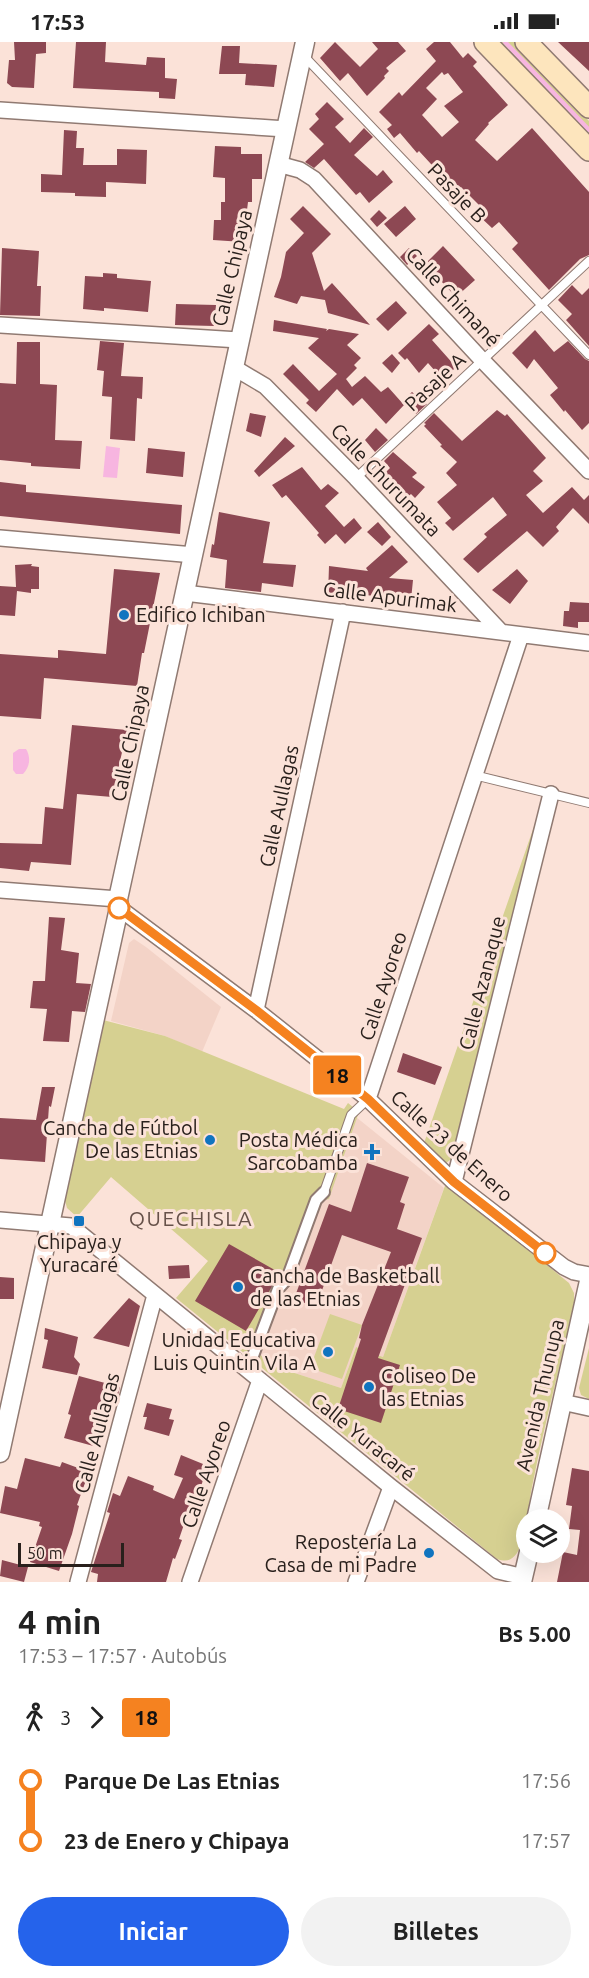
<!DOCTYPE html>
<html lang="es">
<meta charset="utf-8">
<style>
body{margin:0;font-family:Ubuntu,sans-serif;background:#f2f2f2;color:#222;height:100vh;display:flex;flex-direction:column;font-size:22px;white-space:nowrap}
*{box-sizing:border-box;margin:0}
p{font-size:20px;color:#767676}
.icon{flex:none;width:33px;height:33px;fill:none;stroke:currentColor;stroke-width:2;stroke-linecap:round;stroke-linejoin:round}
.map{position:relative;height:1540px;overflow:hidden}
.side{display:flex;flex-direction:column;background:#fff;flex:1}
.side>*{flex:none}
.badge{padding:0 12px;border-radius:4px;font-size:21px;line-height:39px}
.buttons{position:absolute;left:516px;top:1467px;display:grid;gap:12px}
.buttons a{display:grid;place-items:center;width:54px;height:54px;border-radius:50%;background:#fff;box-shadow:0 6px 24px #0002;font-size:30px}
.scale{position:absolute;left:18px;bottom:15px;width:106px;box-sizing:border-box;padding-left:6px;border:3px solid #29201c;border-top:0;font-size:16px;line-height:21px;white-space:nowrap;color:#29201c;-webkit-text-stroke:4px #fbe2d8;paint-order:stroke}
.map>.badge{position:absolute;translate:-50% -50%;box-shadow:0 0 0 3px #fff}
.legs{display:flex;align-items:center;gap:9px;height:66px;padding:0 18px;font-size:20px}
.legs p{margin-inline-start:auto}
.head{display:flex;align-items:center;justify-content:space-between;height:102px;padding:0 18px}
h1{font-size:33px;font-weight:700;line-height:45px}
.primary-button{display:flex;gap:12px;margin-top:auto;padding:12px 18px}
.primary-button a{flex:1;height:69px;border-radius:36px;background:#2563eb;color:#fff;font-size:24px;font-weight:700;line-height:69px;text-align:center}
.primary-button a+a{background:#f2f2f2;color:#222}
ul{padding:0 18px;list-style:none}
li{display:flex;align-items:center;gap:21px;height:60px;font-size:22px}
li i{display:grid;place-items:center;width:9px;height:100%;margin:0 8px;background:currentColor}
li i::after{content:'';width:15px;height:15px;margin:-8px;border:4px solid;border-radius:50%;background:#fff}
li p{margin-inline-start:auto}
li:first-child i{background:linear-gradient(#0000 50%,currentColor 0)}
li:last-child i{background:linear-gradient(currentColor 50%,#0000 0)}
.status{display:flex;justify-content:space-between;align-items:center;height:42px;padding:0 30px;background:#fff;direction:ltr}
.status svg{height:16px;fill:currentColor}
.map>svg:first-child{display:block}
.built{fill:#f3d3c7}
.green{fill:#d6d091}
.water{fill:#f7b5e0}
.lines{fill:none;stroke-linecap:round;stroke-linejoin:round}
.stream{stroke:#f7b5e0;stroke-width:4.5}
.building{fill:#8d4853;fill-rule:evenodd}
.service-casing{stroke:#907a72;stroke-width:10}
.pedestrian-casing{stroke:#907a72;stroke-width:14}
.minor-casing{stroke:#907a72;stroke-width:18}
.tertiary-casing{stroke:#907a72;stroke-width:21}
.secondary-casing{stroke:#907a72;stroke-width:24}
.service{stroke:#fff;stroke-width:8}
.pedestrian{stroke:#fff;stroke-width:10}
.minor{stroke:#fff;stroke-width:15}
.tertiary{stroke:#fff;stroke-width:18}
.secondary{stroke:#fde5bd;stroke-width:21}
.line-1-casing{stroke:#fff;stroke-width:14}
.line-1{stroke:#f58220;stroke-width:9}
.poi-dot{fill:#1074bf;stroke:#fbe2d8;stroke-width:2}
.stop-1-dot{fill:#fff;stroke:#f58220;stroke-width:3}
.labels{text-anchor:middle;stroke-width:6;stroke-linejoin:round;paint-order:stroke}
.street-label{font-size:20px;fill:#29201c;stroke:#fbe2d8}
.poi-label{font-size:20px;fill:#29201c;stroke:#fbe2d8;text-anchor:end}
.neighbourhood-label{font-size:21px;letter-spacing:1.5px;fill:#665149;stroke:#fbe2d8}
</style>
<div class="status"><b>17:53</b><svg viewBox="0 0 49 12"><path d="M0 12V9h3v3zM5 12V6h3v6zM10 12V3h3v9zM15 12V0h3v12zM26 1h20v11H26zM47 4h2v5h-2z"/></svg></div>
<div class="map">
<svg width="589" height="1540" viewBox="0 0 589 1540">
<rect width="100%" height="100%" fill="#fbe2d8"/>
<path class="built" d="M134,897L146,905L221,965L202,1010L165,994L111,979L129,901Z
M356,1075L444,1146L383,1315L356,1305L341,1346L276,1325L259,1312L282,1248L291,1242L320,1159L329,1156Z"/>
<path class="green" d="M498,0H515L518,4L589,79V95Z
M539,770L453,1116L446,1121L423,1104Z
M103,978L165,994L344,1067L348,1061L359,1070L329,1157L320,1159L291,1242L282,1248L259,1312L276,1325L341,1346L356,1305L383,1315L446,1141L569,1241L574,1251V1261C561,1321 545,1380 533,1440C529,1458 526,1497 517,1511C511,1519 506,1520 497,1517L176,1256L208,1219L111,1135L77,1175L67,1166L64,1155Z
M330,1272L362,1283L342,1337L310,1326Z
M589,1306V1357L581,1353L579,1346Z"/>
<path class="water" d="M106,404L120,406L117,436L103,435Z
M19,707H26C31,715 30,725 23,732H16L13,728V711Z"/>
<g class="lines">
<path class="stream" d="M505,0L589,88"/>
</g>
<path class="building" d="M14,0H46V11L36,12L34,46L12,45L7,41L9,18H15Z
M76,0H106L105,20L146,23L147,15L165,16V36L177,37L175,57L159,56V50L73,46Z
M335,0L360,25L378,7L372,0H398L406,9L386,26L389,29L384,34L385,36L367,54L348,31L340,39L320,16Z
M434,0H450L463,16L468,11L477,20L473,24L508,63L488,81L489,82L475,98L497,119L532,86L589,150V213L580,217L549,248L512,207L518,201L499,180L492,186L477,172L483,167L461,145L455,151L440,136L442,134L419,109L417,111L400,91L394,96L387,87L392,83L379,70L399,50L402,54L436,19L426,7ZM442,30L444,33L448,31L463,50L444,64L459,80L442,95L422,73L437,57L426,46Z
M558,0H589V29Z
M222,4H240L239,21L277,23L274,45L245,43L246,32H219Z
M327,60L344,77L335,85L350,101L364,86L373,95L354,113L377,134L383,128L393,140L369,161L360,150L356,153L324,117L314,126L305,120L324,102L309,87L319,77L315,72Z
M64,88L77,89L76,106H84L83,123H117V107L147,108L146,142L106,140V155L75,154V151L41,150V132L62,133Z
M215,104L241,105V112H262V137H252V160H248L243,200L213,198L214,178H221V160H225V136L213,135Z
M303,164L331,192L312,211L324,249L332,241L370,283L328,271L325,258L301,254L297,262L274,255L281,235L286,210L304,191L290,177Z
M405,164L416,177L396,195L384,182Z
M379,168L387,176L377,185L370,177Z
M443,204L475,238L456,255L425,222Z
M2,206L39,209L37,244H41L40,274L0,273Z
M409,206L417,214L407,223L400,215Z
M103,231L117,232V236L151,239L148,270L104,266V269L83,267L85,234L103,235Z
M572,243L582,253L589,246V304L566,278L572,272L558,258Z
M396,259L407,271L388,289L376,277Z
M176,262L216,263L214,284L175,283Z
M274,278L327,287L326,289L329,287L359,292L347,303L361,316L354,323L357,326L346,337L352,345L365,334L381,350L388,345L404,363L386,382L362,356L353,364L337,347L316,370L306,361L309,358L283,332L293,322L319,349L337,332L308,306L319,296L273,289Z
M429,282L439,292L432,298L456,325L443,338L428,321L419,331L407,316L405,318L398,311Z
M535,288L554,310L568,299L585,317L589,319V381L582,388L565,368L564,370L550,353L558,346L534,317L527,327L512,311Z
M100,299L124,301L121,334L143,335L142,357L137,356L135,399L110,397L112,355L102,354L104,329L97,328Z
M17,300H40V342L57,343L55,398L82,399L80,427L31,424V421L0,418V341L16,342Z
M392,312L400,321L392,331L382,321Z
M412,350L427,362L416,372L403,358Z
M497,368L505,374L507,372L546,416L533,429L543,439L526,453L543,471L572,445L584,458L589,453V482L573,466L556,485L559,489L543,505L527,489L478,531L463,517L487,495L484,492L507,473L493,455L453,489L445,481L451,476L437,460L457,443L446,431L457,420L440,404L442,403L424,384L426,382L424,381L434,371L462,399Z
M250,371L266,374L261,395L246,389Z
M376,386L388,398L375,410L365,398Z
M285,395L295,404L259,435L254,429Z
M148,406L185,410L183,435L146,431Z
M393,410L417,431L412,435L425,445L415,456L411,452L404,458L396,449L397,448L382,434L390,426L384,419Z
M302,425L321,448L328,442L339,451L325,464L344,485L354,476L362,486L345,502L336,492L325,502L317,493L319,491L286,453L282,456L272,443Z
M0,440L26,443V450L182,463L180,492L0,474Z
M219,470L270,480L263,521L296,523L293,545L262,541L261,550L225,546L227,518L210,515L212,502L214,503Z
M378,480L391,495L382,504L367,490Z
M392,503L408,520L389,536L413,538L411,558L347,551V555L328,553L329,524L368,529L366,526Z
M32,522L31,524L39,525V547H31V551L17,549L15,574L0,573V544L16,545L15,523Z
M114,527L160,531L144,611H142L137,644L44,636L41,677L0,674V612L58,616V608L106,612Z
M517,527L528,539L510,562L492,548Z
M570,560L589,561V580H578V586L563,584L564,569H569Z
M72,683L127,688L112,755L77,752L71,823L31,820L29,829L0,826V801L42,802L45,765L63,767Z
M49,875L65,876L61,908L79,911L76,941L91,942L85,970L72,969L69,1000L43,999L47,967L30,966L33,939H45Z
M403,1011L442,1025L435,1043L397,1030Z
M42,1045H55L51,1065L49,1064L45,1120L0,1117V1076L36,1078Z
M367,1121L409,1135L400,1160L405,1162L397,1187L422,1196L378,1316L400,1323L381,1381L338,1367L361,1297L359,1296L362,1283L391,1210L342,1193L316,1265L294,1257L329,1162L351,1170Z
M229,1202L280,1231L246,1289L195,1259Z
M189,1223L190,1236L169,1237L168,1224Z
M0,1235L14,1236V1257H0Z
M129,1256L140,1264L129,1305L93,1296Z
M45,1286L78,1295L74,1315L80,1322L77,1333L42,1326L48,1298L44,1297Z
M79,1334L120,1345L116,1361H108L97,1405L64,1396L71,1373L68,1372Z
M147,1361L172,1367L169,1377L174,1378L169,1394L144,1387L147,1375H143Z
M181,1413L208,1424L201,1444L209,1448L203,1466L191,1462L179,1497L182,1498L175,1517L173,1516L166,1540H97L98,1532L91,1530L110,1471L107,1470L113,1451L120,1454L128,1434L154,1444L153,1448L174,1457L183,1436L174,1433Z
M25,1416L60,1425L62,1420L89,1430L77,1463L79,1464L72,1492L59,1529L30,1520L42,1485L39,1484L40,1480L0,1471L5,1444L17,1447Z
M572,1426L589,1429V1540H557L563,1510L577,1513L580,1488L569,1487L572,1464L566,1463Z
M2,1518L28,1525L24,1540L0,1534Z"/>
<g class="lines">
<g class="service-casing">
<path id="service" d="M303,13L589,313
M356,436L589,219
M474,733L589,761
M324,1150L351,1073L368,1057"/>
</g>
<g class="pedestrian-casing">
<path id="pedestrian" d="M248,1327L278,1247L287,1237L316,1158L324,1150"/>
</g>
<g class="minor-casing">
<path id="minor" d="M0,68L286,87
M278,122L300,128L314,137L482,318L589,429
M0,283L239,298
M233,325L265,344L356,436L501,590
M0,496L194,513
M185,551L589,601
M0,848L118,857
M119,866L256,968L368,1057L454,1140L564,1225L574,1230L589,1233
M256,968L343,570
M368,1057L521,593
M454,1140L551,752
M0,1178L71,1184L391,1445L498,1529L524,1535
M562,1360L589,1366
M78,1540L155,1253
M190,1540L260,1338
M356,1540L391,1445"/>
</g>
<g class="tertiary-casing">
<path id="tertiary" d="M0,1411L119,866L118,857L305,0
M536,1478L589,1239
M522,1540L529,1510"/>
</g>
<g class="secondary-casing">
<path id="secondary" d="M485,0L589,108
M526,0L589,65"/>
</g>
<use href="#service" class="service"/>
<use href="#pedestrian" class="pedestrian"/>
<use href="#minor" class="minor"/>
<use href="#tertiary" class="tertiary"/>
<use href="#secondary" class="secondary"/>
</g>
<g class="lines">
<g class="line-1-casing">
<path id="line-1" d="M119,866L256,968L368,1057L454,1140L545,1211"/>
</g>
<use href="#line-1" class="line-1"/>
</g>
<g class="poi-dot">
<circle cx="124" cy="573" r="6"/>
<circle cx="210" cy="1098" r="6"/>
<path d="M369 1101h6v6h6v6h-6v6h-6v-6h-6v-6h6z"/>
<rect x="73" y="1173" width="12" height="12" rx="3"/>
<circle cx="238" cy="1245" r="6"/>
<circle cx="328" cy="1310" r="6"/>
<circle cx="369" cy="1345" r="6"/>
<circle cx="429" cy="1511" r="6"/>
</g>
<g class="stop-1-dot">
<circle cx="119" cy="866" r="10"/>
<circle cx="545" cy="1211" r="10"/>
</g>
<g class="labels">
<g class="street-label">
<text transform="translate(457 151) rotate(46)" y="7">Pasaje B</text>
<text transform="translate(232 226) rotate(-77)" y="7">Calle Chipaya</text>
<text transform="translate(453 255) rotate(47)" y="7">Calle Chimané</text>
<text transform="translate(435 340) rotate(-43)" y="7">Pasaje A</text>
<text transform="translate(386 438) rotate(46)" y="7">Calle Churumata</text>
<text transform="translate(390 555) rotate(7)" y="7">Calle Apurimak</text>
<text transform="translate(130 701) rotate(-78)" y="7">Calle Chipaya</text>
<text transform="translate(279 764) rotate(-78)" y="7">Calle Aullagas</text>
<text transform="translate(482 941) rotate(-76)" y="7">Calle Azanaque</text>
<text transform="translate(383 944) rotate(-72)" y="7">Calle Ayoreo</text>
<text transform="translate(452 1104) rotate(42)" y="7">Calle 23 de Enero</text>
<text transform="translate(540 1353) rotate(-77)" y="7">Avenida Thunupa</text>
<text transform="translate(97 1391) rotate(-75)" y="7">Calle Aullagas</text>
<text transform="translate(363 1395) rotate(39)" y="7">Calle Yuracaré</text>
<text transform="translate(206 1432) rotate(-71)" y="7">Calle Ayoreo</text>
</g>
<g class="poi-label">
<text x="136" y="580" text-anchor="start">Edifico Ichiban</text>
<text x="198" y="1093">Cancha de Fútbol<tspan x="198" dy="23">De las Etnias</tspan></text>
<text x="358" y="1105">Posta Médica<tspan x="358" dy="23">Sarcobamba</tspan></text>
<text x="79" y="1207" text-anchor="middle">Chipaya y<tspan x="79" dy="23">Yuracaré</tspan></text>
<text x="250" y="1241" text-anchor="start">Cancha de Basketball<tspan x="250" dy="23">de las Etnias</tspan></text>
<text x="316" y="1305">Unidad Educativa<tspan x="316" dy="23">Luis Quintin Vila A</tspan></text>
<text x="381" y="1341" text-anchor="start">Coliseo De<tspan x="381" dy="23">las Etnias</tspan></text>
<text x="417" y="1507">Repostería La<tspan x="417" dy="23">Casa de mi Padre</tspan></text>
</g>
<g class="neighbourhood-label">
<text x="191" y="1184">QUECHISLA</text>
</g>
</g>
</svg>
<div class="buttons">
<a><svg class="icon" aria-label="layers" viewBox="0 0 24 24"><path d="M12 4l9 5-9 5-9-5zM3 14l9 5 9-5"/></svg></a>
</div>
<div class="scale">50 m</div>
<b class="badge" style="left:337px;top:1033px;background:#f58220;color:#111">18</b>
</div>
<section class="side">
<div class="head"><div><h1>4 min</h1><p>17:53 – 17:57 · Autobús</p></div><b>Bs 5.00</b></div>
<div class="legs"><svg class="icon" aria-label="walk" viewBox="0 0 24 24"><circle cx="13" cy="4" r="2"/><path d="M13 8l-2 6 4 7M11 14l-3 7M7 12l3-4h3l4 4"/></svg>3<svg class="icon" aria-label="forward" viewBox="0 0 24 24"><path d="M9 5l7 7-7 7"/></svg><b class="badge" style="background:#f58220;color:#111">18</b></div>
<ul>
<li><i style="color:#f58220"></i><b>Parque De Las Etnias</b><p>17:56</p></li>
<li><i style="color:#f58220"></i><b>23 de Enero y Chipaya</b><p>17:57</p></li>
</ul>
<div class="primary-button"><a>Iniciar</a><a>Billetes</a></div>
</section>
